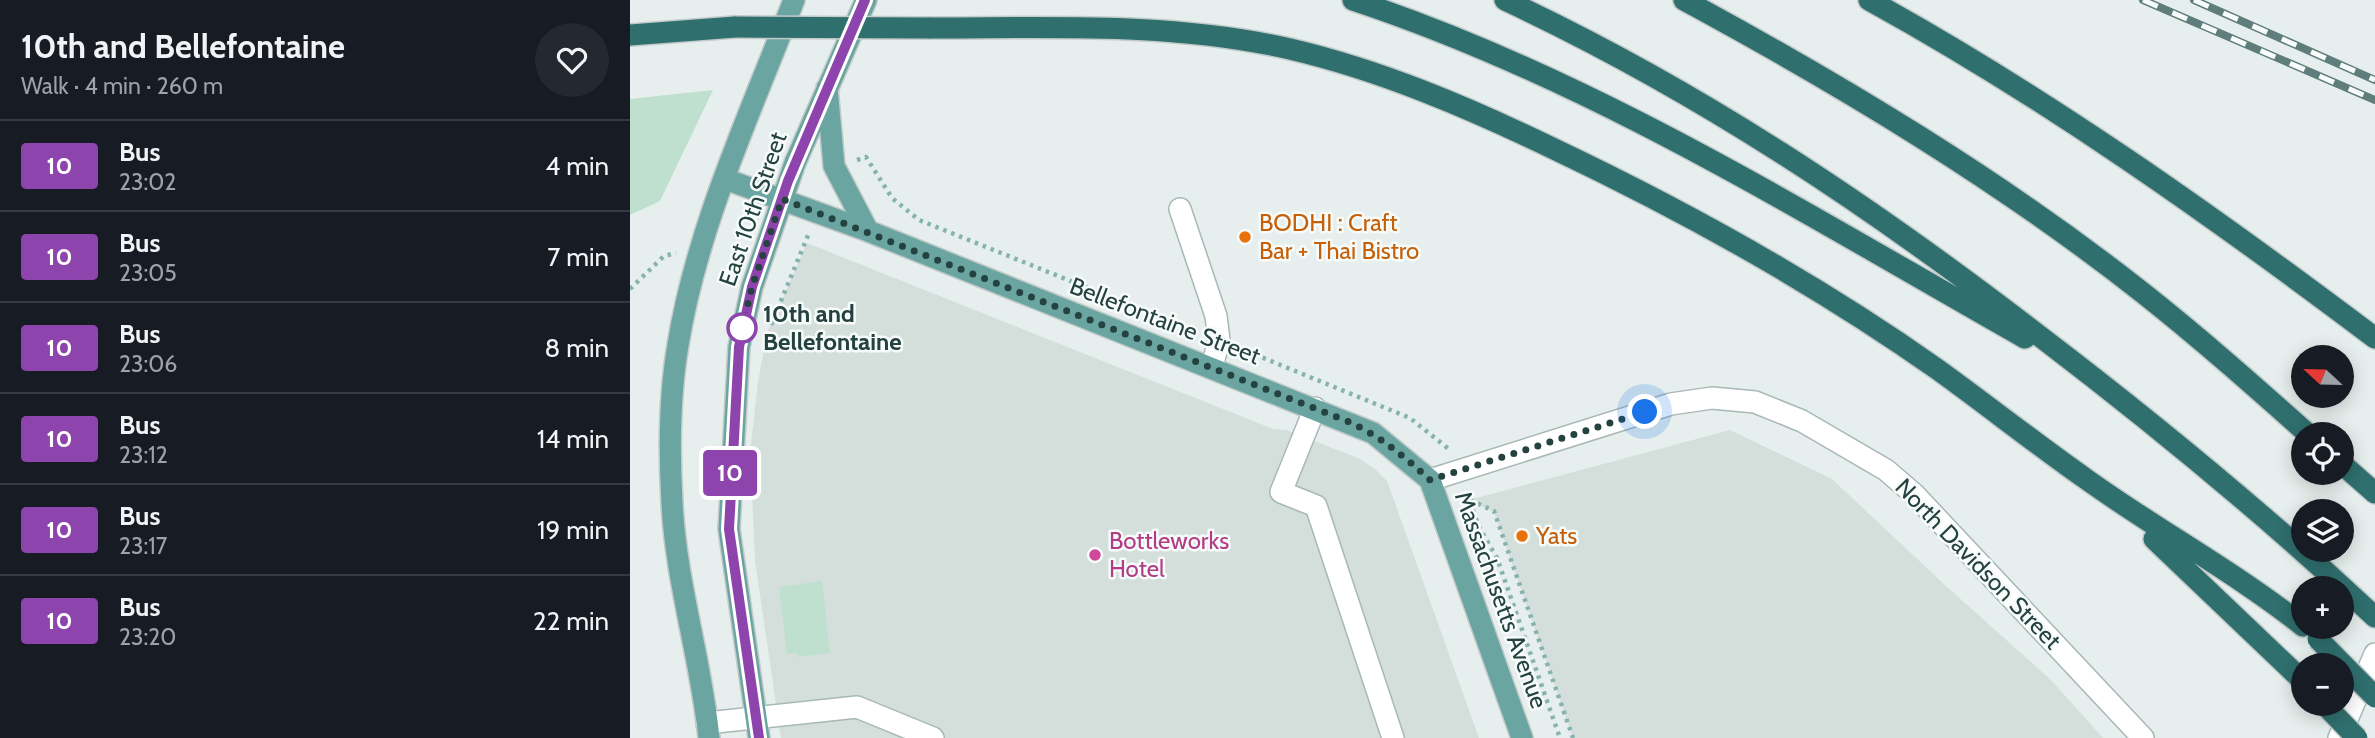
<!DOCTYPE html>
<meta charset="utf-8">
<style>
body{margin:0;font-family:Cabin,sans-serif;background:#242831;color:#f1f3f6;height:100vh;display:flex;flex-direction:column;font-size:26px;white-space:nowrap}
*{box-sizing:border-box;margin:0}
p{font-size:23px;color:#9ea1a6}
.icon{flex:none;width:38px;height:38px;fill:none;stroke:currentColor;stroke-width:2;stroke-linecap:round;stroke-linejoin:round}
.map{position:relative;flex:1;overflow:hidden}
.sheet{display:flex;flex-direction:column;background:#171b24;width:630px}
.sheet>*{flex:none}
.badge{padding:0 14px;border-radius:5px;font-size:24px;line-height:46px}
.needle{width:46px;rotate:292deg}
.controls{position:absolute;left:1661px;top:345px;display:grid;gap:14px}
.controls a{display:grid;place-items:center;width:63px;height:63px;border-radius:50%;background:#171b24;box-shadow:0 4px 18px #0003;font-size:35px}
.you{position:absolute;width:35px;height:35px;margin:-18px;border:5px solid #fff;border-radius:50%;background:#1a73e8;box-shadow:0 0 0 10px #1a73e833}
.map>.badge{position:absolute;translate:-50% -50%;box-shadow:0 0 0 4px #fff}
.round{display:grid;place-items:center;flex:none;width:74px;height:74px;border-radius:37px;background:#242831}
.summary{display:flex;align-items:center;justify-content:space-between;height:119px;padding:0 21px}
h1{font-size:33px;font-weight:700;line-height:52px}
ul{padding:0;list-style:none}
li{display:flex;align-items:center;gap:21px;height:91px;padding:0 21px;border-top:2px solid #363941}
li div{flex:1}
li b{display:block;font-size:26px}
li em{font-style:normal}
li .badge{min-width:77px;font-weight:700;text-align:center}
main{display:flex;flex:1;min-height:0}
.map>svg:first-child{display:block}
.built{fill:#d4dfdc}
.green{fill:#bfe0ce}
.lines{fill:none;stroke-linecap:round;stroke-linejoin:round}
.minor-casing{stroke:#a8b8b6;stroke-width:24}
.major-casing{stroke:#c2caca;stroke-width:24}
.highway-casing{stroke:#c2caca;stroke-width:24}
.path{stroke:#86b3ae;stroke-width:4.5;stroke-dasharray:3.5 5;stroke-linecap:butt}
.minor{stroke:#fff;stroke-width:21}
.major{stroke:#6aa5a1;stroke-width:21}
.highway{stroke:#2f6f6e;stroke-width:21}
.rail-casing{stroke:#5f7d7b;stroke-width:8}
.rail{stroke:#f7fbfa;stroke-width:5;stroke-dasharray:16;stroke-linecap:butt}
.highway-bridge-casing{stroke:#c2caca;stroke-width:24;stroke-linecap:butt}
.highway-bridge{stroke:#2f6f6e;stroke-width:21}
.line-casing{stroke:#fff;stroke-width:16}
.line{stroke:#8e44ad;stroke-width:10}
.walk{stroke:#244240;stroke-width:7;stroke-dasharray:0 12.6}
.food-dot{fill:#e8710a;stroke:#f7fbfa;stroke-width:2.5}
.stop-dot{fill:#fff;stroke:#8e44ad;stroke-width:3.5}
.hotel-dot{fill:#d1479c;stroke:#f7fbfa;stroke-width:2.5}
.labels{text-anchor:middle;stroke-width:5;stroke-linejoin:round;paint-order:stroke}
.street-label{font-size:24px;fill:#244240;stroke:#f7fbfa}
.food-label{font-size:24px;fill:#c56008;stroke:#f7fbfa;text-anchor:start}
.stop-label{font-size:24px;font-weight:bold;fill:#244240;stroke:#f7fbfa;text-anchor:start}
.hotel-label{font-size:24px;fill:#b23c85;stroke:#f7fbfa;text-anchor:start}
</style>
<main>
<section class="sheet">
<div class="summary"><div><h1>10th and Bellefontaine</h1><p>Walk · 4 min · 260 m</p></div><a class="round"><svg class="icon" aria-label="heart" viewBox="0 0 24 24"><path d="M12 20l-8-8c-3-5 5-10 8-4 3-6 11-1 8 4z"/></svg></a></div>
<ul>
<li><span class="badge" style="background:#8e44ad;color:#fff">10</span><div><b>Bus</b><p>23:02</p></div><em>4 min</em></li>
<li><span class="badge" style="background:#8e44ad;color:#fff">10</span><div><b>Bus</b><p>23:05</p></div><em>7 min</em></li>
<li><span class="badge" style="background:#8e44ad;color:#fff">10</span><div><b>Bus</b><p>23:06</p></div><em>8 min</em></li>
<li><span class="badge" style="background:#8e44ad;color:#fff">10</span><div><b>Bus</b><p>23:12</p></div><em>14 min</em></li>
<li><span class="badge" style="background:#8e44ad;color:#fff">10</span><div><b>Bus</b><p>23:17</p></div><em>19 min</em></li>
<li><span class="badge" style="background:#8e44ad;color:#fff">10</span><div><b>Bus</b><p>23:20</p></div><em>22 min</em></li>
</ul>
</section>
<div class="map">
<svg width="1745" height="738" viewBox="0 0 1745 738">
<rect width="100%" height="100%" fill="#e6efed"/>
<path class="built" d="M177,243L643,429L657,430L730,459L745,469L757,481L849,738H151L125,561L120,453L128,382L137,333Z
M1100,430L1202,479L1316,586L1422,681L1473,738H943L864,512L839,500Z"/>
<path class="green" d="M83,90L30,201L0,215V99Z
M192,581L200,653L167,657V653L157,654L149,587Z"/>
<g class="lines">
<g class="minor-casing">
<path id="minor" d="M550,209L586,316L589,340L582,367
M685,408L651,492L686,506L763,738
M800,480L1041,404L1082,398L1125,402L1172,421L1256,470L1284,494L1513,738
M77,723L227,707L303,738
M1709,738L1745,654"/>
</g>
<g class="major-casing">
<path id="major" d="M197,88L204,166L238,231
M95,179L238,231L743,433L800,480L892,738
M79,738C71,659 46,583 42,503C39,451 39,397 48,345C67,226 121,112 164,0
M129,738L99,529L109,347L122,287L165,163L236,0"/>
</g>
<g class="highway-casing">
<path id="highway" d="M723,0C962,79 1177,215 1395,338
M875,0C1069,91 1238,204 1407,334C1524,423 1638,517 1745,617
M1054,0C1213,86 1371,181 1513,293C1570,338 1624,386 1678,434
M1239,0C1417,98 1583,216 1745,338
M299,28C420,28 542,22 660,49C750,70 837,107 920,147C1055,211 1185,283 1307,369C1357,405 1406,444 1456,479C1527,530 1605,572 1673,626
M0,35L105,27
M1712,464L1745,493
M1524,539L1673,681"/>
</g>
<path class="path" d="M227,160L236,157L262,198L289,220L565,331
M0,289L34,256L46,253
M141,325L179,233
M609,348L780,418L820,450
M837,494L849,527L867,558L930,738
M840,500L864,511L943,738"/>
<use href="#minor" class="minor"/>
<use href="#major" class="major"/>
<use href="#highway" class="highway"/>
<g class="rail-casing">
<path id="rail" d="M1513,0L1745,100
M1564,0L1745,80"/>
</g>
<use href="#rail" class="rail"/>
<g class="highway-bridge-casing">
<path id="highway-bridge" d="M105,27L299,28
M1688,639L1745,697
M1694,704L1727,738"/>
</g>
<use href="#highway-bridge" class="highway-bridge"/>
</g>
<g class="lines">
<g class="line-casing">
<path id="line" d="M129,738L99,529L109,347L122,287L158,181L235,0"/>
</g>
<use href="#line" class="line"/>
<path class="walk" d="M112,328L122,287L152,199L717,421C750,436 774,456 800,480L1015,412"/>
</g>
<g class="food-dot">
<circle cx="615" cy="237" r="7"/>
<circle cx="892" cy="536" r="7"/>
</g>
<circle class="stop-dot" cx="112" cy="328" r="14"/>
<circle class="hotel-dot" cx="465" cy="555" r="7"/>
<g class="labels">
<g class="street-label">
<text transform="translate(123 209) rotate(-71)" y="8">East 10th Street</text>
<text transform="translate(535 321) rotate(21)" y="8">Bellefontaine Street</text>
<text transform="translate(1348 564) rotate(46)" y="8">North Davidson Street</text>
<text transform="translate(871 600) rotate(70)" y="8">Massachusetts Avenue</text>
</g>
<g class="food-label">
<text x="629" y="231">BODHI : Craft<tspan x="629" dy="28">Bar + Thai Bistro</tspan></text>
<text x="906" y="544">Yats</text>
</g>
<g class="stop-label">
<text x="133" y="322">10th and<tspan x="133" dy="28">Bellefontaine</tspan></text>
</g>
<g class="hotel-label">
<text x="479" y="549">Bottleworks<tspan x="479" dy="28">Hotel</tspan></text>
</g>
</g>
</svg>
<div class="controls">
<a><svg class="needle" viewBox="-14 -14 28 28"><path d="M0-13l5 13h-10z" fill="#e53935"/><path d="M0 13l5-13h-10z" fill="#9ea1a6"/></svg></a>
<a><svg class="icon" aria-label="locate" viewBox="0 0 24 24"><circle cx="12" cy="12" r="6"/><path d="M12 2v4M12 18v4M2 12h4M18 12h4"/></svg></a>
<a><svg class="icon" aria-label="layers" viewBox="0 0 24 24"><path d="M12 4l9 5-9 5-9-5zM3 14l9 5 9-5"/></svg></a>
<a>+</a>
<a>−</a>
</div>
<div class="you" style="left:1015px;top:412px"></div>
<b class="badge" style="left:100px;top:473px;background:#8e44ad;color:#fff">10</b>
</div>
</main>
